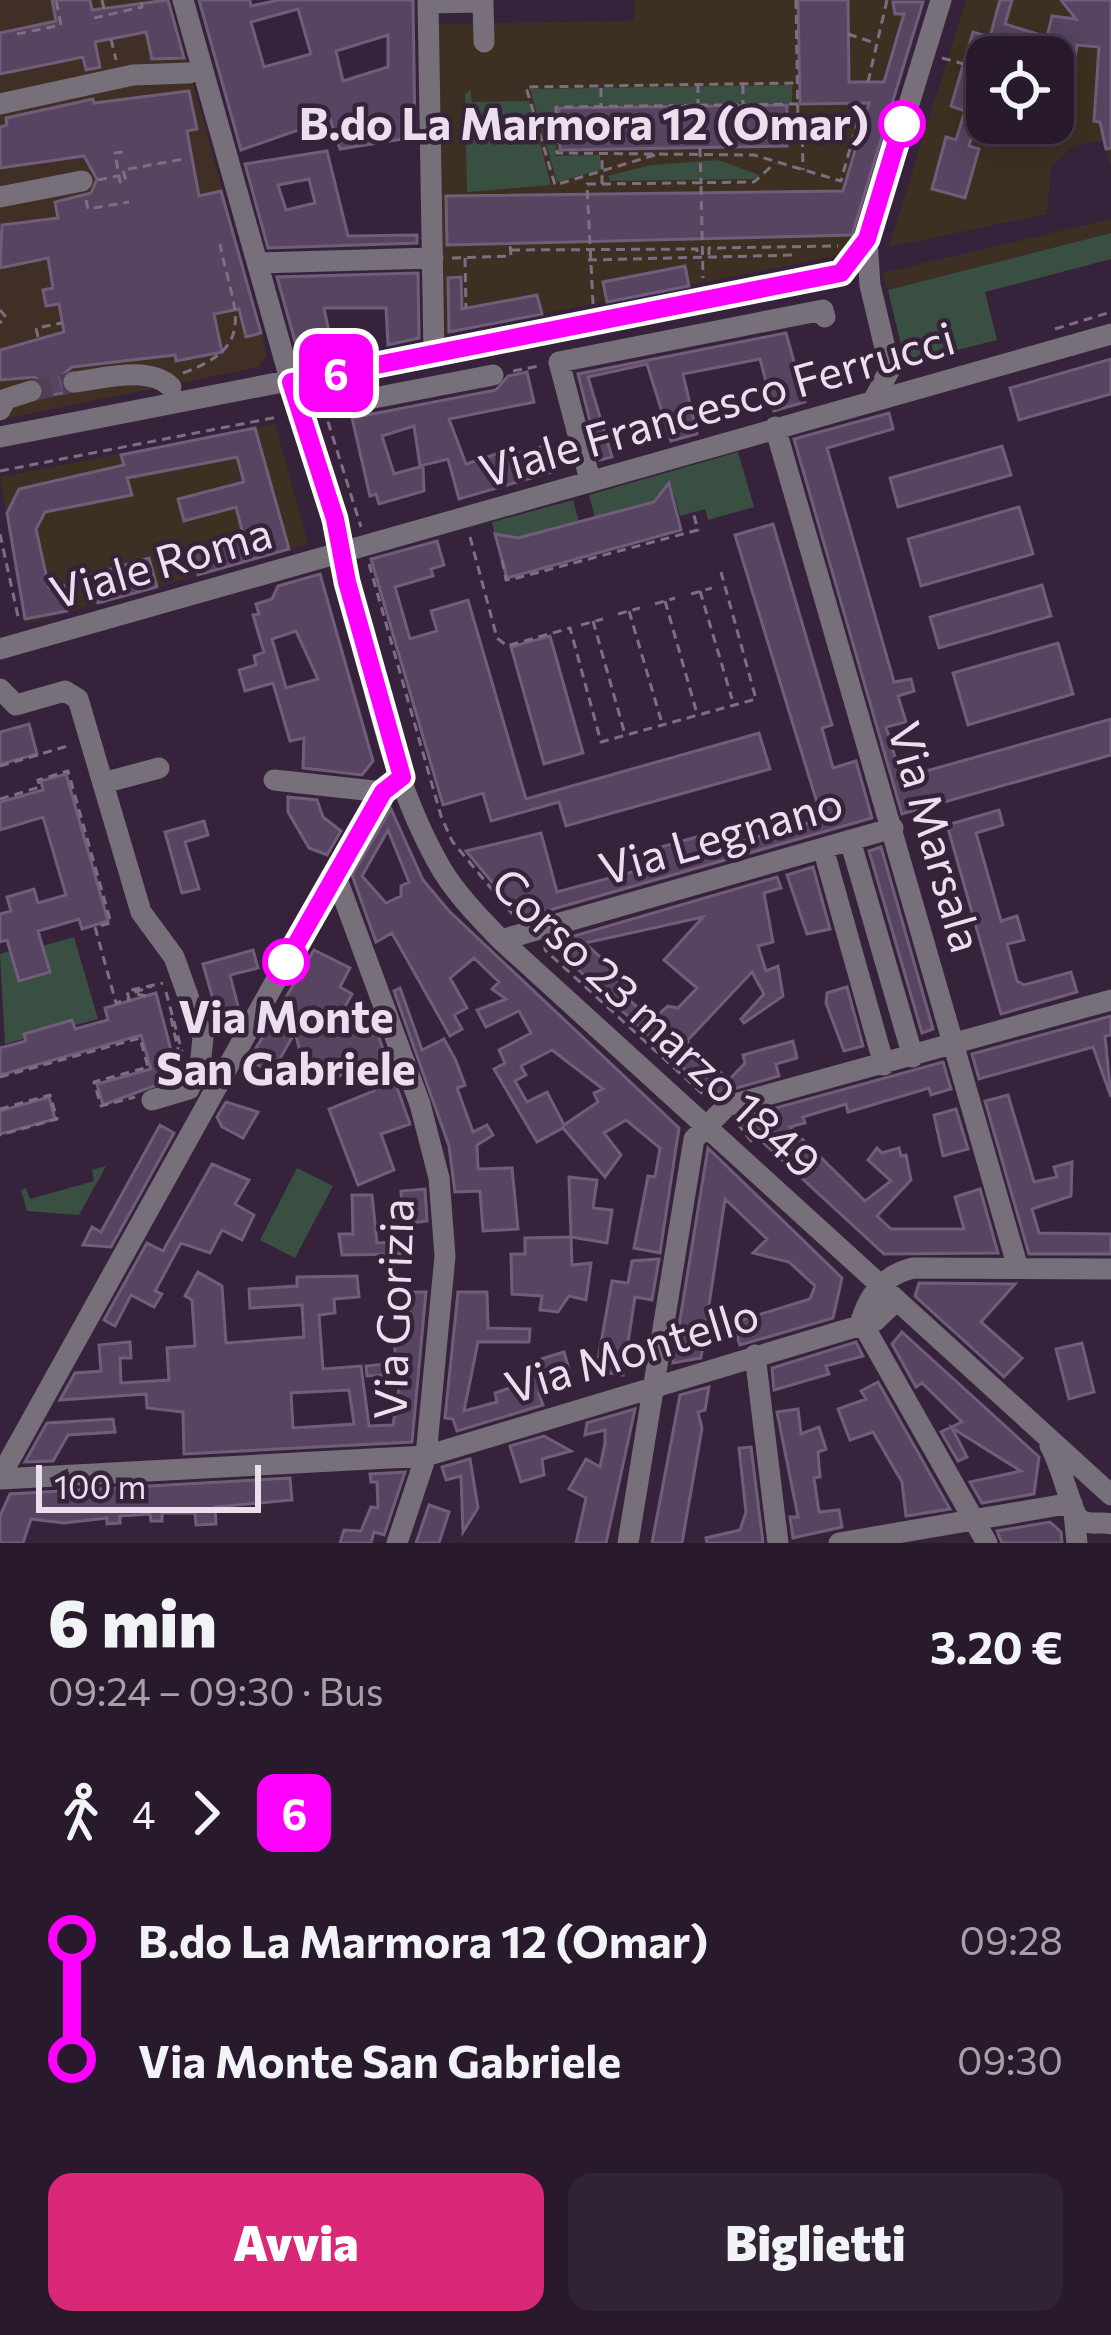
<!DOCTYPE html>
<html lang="it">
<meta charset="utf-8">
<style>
body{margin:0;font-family:Commissioner,sans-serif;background:#302334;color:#f1f3f6;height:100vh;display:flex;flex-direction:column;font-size:45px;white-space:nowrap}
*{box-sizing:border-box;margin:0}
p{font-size:39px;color:#a5a1a9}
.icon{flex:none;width:66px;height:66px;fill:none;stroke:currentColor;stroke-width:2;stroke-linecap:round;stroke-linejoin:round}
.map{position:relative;height:1543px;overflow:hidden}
.side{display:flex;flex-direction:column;background:#281a2c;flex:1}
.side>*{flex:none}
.badge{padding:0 24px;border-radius:18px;font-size:42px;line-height:78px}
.buttons{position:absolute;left:966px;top:36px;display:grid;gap:24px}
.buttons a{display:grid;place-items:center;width:108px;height:108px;border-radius:24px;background:#281a2c;box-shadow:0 6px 30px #0003,0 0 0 3px #443848;font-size:60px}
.scale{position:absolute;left:36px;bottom:30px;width:225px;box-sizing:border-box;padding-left:12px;border:6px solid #ebdfee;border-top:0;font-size:33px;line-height:42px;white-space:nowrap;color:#ebdfee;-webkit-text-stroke:9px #36233b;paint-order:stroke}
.map>.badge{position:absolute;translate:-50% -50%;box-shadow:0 0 0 6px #fff}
.legs{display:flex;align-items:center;gap:18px;height:132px;padding:0 48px;font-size:39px}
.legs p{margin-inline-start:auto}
.headline{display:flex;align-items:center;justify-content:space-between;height:204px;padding:0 48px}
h1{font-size:66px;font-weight:800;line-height:90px}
.cta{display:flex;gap:24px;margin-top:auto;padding:24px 48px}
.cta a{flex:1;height:138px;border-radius:24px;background:#db2777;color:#fff;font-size:48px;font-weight:800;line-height:138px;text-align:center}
.cta a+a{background:#302334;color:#f1f3f6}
ul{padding:0 48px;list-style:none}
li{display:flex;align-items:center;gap:42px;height:120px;font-size:45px}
li i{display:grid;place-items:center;width:18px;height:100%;margin:0 15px;background:currentColor}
li i::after{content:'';width:30px;height:30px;margin:-15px;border:9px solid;border-radius:50%;background:#281a2c}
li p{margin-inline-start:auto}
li:first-child i{background:linear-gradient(#0000 50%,currentColor 0)}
li:last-child i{background:linear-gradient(currentColor 50%,#0000 0)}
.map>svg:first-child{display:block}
.education{fill:#3d3022;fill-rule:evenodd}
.medical{fill:#3f2f25}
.green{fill:#394f42}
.building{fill:#564460;stroke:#705d7a;stroke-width:3;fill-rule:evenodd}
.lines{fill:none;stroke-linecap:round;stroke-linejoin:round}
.minor-tunnel{stroke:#513f56;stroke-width:21;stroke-dasharray:21 10;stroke-linecap:butt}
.path{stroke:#7e6e82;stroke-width:3;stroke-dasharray:9 6;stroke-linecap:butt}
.minor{stroke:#776f7a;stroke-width:21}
.path-bridge{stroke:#7e6e82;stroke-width:3;stroke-dasharray:9 6;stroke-linecap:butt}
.line-1-casing{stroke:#fff;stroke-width:27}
.line-1{stroke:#f0f;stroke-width:18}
.stop-1-dot{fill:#fff;stroke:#f0f;stroke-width:6}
.labels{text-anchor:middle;stroke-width:9;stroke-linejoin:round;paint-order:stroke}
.stop-label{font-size:45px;font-weight:bold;fill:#ebdfee;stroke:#36233b;text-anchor:end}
.street-label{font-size:45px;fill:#ebdfee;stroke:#36233b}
</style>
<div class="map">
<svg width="1111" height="1543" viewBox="0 0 1111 1543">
<rect width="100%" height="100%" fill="#36233b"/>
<path class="education" d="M634,0H924L846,254L445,333L437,24L634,21Z
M966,0H1111V168L1104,140L1073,146L1051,168L1047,214L889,247ZM987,57H1053V123H987Z
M1111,219V233L888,290L882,273Z
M275,424L308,544L26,624L0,477Z"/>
<path class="medical" d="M0,0H170L262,333L267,356L259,367L0,420Z"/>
<path class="green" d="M792,85V103L556,106V156L600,155V170L557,182L530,89Z
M470,90L472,102L529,101L551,185L467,192L465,94Z
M718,160L759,175L754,179L610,181L608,176L651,165Z
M1111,233V259L985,292L997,340L910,362L904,358L888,290Z
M738,452L754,507L708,520L705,509L680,516L670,481L654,502L595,518L589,495Z
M573,500L579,522L518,538L495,535L492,522Z
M74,937L98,1019L5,1044L0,954L10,951L20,980L42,946Z
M106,1166L79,1215L27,1211L21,1190L26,1188L30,1199L94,1181L92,1170Z
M297,1168L333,1186L295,1258L260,1240Z"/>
<path class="building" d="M52,0H90L92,10L168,0L184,58L152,59L146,32L95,42L100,67L86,70L83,57L0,74V33L56,21Z
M199,0H250L251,6L279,0H413L415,137L340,149L330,119L241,150ZM298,9L311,54L264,67L251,22ZM388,35V67L343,81L336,51Z
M798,0H848L849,82H884L904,14H895L893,2H923L852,235L447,245L446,196L843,191L869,103L800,104Z
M1000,0H1012L1005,24L1047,37L1052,16L1076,19L1061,0H1111V148L1106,149L1100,122L1094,121L1099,47L1077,45L1066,118L1053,117L1051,50L1013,49L1011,57H987V107L981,106L969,146L979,149L965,198L932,189L946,137L956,140L965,111L951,106L973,32L990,37Z
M189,91L197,129L187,131L199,196L221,191L261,333L246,337L239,309L214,314L222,352L176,361L175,355L72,367L60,377L64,393L45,396V385L35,377L0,380V350L64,332L59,304L46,306L43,290L53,288L48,258L0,268L2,225L58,218L55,202L91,193L97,179L84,156L0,168V127L7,125L6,118L93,99L94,103Z
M787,105V146L560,150L559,108Z
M327,151L348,236L417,235V243L268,248L245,164ZM309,179L315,203L286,210L278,185Z
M685,266L689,286L607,302L603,282Z
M418,273L419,338L388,345L386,308H324L334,356L301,363L277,277Z
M461,277L462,309L537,295L542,314L449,332L448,278Z
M786,333L805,402L774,411L760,359L683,374L697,434L671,441L647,364L588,377L612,457L600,460L578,374Z
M1111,359V394L1019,420L1010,388Z
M527,372L534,402L449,419L466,464L514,448L516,454L545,446L552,472L459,499L448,459L420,466L414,426L382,436L394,474L423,466L424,491L379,504L376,494L370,496L352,418L496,390L508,376Z
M889,413L893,429L827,448L894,682L911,679L914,691L898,696L906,722L886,727L898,767L905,777L1111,719V755L902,814L794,439Z
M255,428L289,549L198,575L192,552L244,538L236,507L184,521L178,499L244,482L237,457L127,478L132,495L45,512L36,529L49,588L64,586L67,611L25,619L7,513L19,489L124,465L121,455Z
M1002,446L1011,475L898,507L890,478Z
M669,483L681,530L507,578L495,534L518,538L654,502Z
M1019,507L1033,554L921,586L908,539Z
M773,524L832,725L822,728L833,768L856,761L872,818L522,918L466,851L541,833L557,892L640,870L636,854L693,838L723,830L727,845L822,819L735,535Z
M437,541L444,565L431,569L433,576L395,587L410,639L437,631L431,611L468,600L526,799L759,733L770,769L566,826L559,802L491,821L483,793L443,805L371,559Z
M149,558L157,587L98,603L90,575Z
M320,574L373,761L362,775L303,768L304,738L290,741L273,683L245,691L239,670L256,665L254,656L264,652L253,615L259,614L256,604L272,599L278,586ZM296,631L318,679L286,688L272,639Z
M1042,585L1051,616L939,648L930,617Z
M550,636L583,753L544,764L511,647Z
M1058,643L1073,694L968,725L953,673Z
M29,724L37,754L0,764V732Z
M66,774L108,921L82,929L79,919L38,931L50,972L19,981L7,940L0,942V914L11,911L7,897L34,889L38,903L66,895L43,817L0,830V802L43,790L41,781Z
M288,797L317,800L323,817L341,831L327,855L309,848L288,812Z
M391,809L423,880L449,911L679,1128L660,1253L634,1248L648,1176L655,1177L660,1148L626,1120L604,1133L621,1155L605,1177L563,1128L537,1142L494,1069L505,1063L499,1050L531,1033L519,1011L486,1027L477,1010L506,999L492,989L499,982L474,958L450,978L467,1008L454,1015L462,1029L450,1036L392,933L376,942L352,875ZM388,830L409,882L401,886V896L386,903L362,876ZM552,1050L603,1089L594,1093L598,1102L564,1125L547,1092L527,1102L515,1081L526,1075L521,1066Z
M999,810L1003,825L976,833L1001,921L1017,916L1024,940L1007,944L1017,981L1024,985L1071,972L1077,992L1001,1014L947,825Z
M204,821L208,835L185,842L199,889L182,893L165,832Z
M881,847L933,1029L922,1033L869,851Z
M813,867L830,929L807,934L787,875Z
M777,877L781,888L764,893L773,942L758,946L766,971L778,966L783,996L744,1023L741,1019L764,994L752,972L687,1041L729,1080L745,1063L743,1055L793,1041L797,1058L776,1064L779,1076L712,1095L550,943ZM703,917L664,960L697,988L678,1008L668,1006L652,1020L628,999L636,990L585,943Z
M253,950L258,968L230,975L238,1006L232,1007L236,1021L221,1028L203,964Z
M314,950L350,968L340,987L352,994L337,1021L358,1013L365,1031L378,1035L410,1124L381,1134L394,1170L358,1185L329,1109L374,1091L366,1067L315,1084L310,1070L305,1072L295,1032L272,1073L249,1060Z
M847,987L863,1046L844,1051L826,1003L827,993Z
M400,988L422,1050L444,1039L456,1061L465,1085L457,1088L473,1132L487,1125L493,1135L477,1145L478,1169L512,1168L518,1229L483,1231L480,1191L455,1192L449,1146L394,991Z
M156,993L178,1077L103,1105L97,1084L151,1069L141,1035L0,1075V1048L26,1041L24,1034L72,1020L75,1029L108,1020L105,1008Z
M1111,1016V1035L1105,1036L1111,1097L1093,1047L979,1079L972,1054Z
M943,1062L951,1089L931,1095L929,1088L848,1112L846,1104L803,1117L805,1123L790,1127L865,1201L891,1181L868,1160L877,1148L882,1153L899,1148L901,1156L906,1155L911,1180L877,1216L891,1229H964L955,1197L980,1189L998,1253L884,1254L742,1123L743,1117Z
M1008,1095L1034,1182L1057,1177L1054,1167L1072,1162L1071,1196L1032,1209L1039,1233L1111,1234V1254H1029L985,1101Z
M49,1097L55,1119L0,1134V1111Z
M226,1102L258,1112L243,1138L222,1127L217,1117Z
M956,1109L968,1149L943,1156L934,1115Z
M160,1125L174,1133L111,1247L83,1245L92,1227L101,1232Z
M708,1148L842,1278L833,1318L740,1345L732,1323L810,1299L815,1286L789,1262L753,1253L767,1239L725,1199L701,1358L673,1363Z
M212,1164L249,1180L235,1204L254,1215L242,1240L222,1230L210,1253L181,1243L155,1291L162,1294L154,1307L131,1295L115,1326L104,1320L147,1243L163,1251Z
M569,1177L597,1180L593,1208L612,1210L607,1243L571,1237Z
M425,1189L427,1221L403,1224L401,1191Z
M352,1195H372L377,1243L400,1242V1254L342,1255L339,1234H353Z
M571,1237L572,1265L591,1263L586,1300L569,1296L558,1312L540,1310L542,1296L512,1294L511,1254H525V1238Z
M659,1259L652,1300L635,1297L623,1375L596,1371L612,1281L628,1283L632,1261Z
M198,1272L222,1286L226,1343L304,1337L302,1305L250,1308L249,1289L297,1286V1277L357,1276L359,1297L334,1299L335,1313L319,1315L323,1369L361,1366L369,1426L393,1425L401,1374L367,1376L366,1366L396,1363L394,1339L409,1338L410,1292H426L412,1442L184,1454L183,1412L147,1408L146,1394L60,1400L75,1373L101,1371L99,1345L130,1342L131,1358H120L121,1383L169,1380L167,1348L195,1346L192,1300L185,1296ZM349,1390L354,1424L293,1428L291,1393Z
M919,1283L1015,1284L981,1322L1022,1358L1004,1377L915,1296Z
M458,1292H487L488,1328L530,1329L529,1342H478L464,1411L497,1402L495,1393L533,1380L528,1363L564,1352L573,1383L539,1394L543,1405L457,1431L453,1419L445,1418Z
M902,1332L1039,1457L1034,1494L982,1503L970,1482L1021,1471L952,1428L967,1457L958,1461L941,1432L962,1422L922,1383L916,1387L892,1344Z
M856,1342L863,1356L826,1366L829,1374L774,1390L772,1368Z
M1082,1343L1094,1392L1069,1399L1056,1349Z
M878,1382L950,1509L906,1516L902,1482L873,1432L850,1440L838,1409L866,1399L861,1391Z
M709,1387L705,1410L698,1412L702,1428L682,1543H652L680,1395Z
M635,1409L606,1543H576L586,1498L569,1489L586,1459L600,1467L605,1443V1430L585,1435L587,1423Z
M798,1409L801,1434L819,1427L826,1449L818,1452L820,1477L814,1478L819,1512L839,1510L842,1527L793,1538L790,1517H798L777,1412Z
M113,1419L115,1432L68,1435L53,1461L25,1462L47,1423Z
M544,1436L571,1451L542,1459L544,1475L521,1482L510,1446Z
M751,1447L763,1543H707L706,1538L740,1530L746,1512L739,1448Z
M470,1459L478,1508L463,1532L461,1476L446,1480L442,1467Z
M405,1472L384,1535L374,1532L371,1543H340L344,1530L361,1531L371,1507L378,1508L377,1482H371L370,1474Z
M290,1478L292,1500L215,1507L216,1524L196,1525L195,1513H162V1521H151L150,1514L120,1516V1523L107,1524V1518L64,1523L31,1519L23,1543H0V1516L10,1494Z
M429,1505L449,1512L439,1543H416Z
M1050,1522L1061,1532L1062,1543H1002L997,1531Z"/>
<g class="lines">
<path class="minor-tunnel" d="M31,391L74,382"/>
<path class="path" d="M102,0L105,13
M796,0L798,123
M94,18L142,7L141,0
M17,34L61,25L56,0
M848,34L875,43
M111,39L116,60
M942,58L964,64
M868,82L887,0
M698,84V103
M743,85V104
M601,88V106
M798,104L556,107L557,153L754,155L841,181L863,102
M787,123H802L803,170
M123,152L115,153L120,182L126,181L123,170L184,159
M655,155L555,185L526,87L798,83
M98,180L118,176
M602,184L754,182L775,163
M701,186L703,278
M86,200L88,209L129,202
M511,250L697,249V256
M709,255V248L838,246
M452,258L511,256L510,245
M465,258L466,308
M588,260L796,255
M593,304L587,184H602V155
M0,310L6,317L0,323
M1055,329L1111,312
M38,337L36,328L62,323
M513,371L539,366
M183,373C260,345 233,311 220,244
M319,393L361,527
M0,471L278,417
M0,534L19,621
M470,537L497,638L507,646L570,628L601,742L756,699L721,572
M502,560L506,580L517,578L698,530L693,512
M369,564L441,816L452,841L514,916
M700,591L732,699
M691,594L712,588
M665,601L696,710
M655,604L675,598
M629,611L661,720
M618,614L640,608
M593,621L624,731
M581,625L603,619
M0,766L71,745
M0,799L40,787L38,780L68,771L111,923L95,927L116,1003L129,999L127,991L163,983
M545,944V950L706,1097
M166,992L182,1052
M146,996L133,993L152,986
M171,1018L179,1054L174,1055
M0,1077L140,1038L148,1067L94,1082L101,1106L135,1097
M0,1109L50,1095L57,1119L0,1135
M737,1123L752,1142"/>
<path class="minor" d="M183,0L312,457C362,590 369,745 442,870C458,896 480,918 501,940L1111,1495
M428,0L434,354
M428,3L483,2L484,42
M0,104L133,75L189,73
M0,197L82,181
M258,263L433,258
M74,382C102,379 149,365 171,387
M874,399L890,369L870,285L867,240L941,0
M348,403L493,375
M0,410L6,399L31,391
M775,427L1018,1268
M0,437L841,273L867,240
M590,480L559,362L823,310L825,317
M0,649L1111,334
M0,689L16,705L65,691L78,699L141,912L174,957L203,1038L200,1066L189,1089L152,1100
M274,780L383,792
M103,783L159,768
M850,840L913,1057
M823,848L884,1065
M335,874L420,1104L439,1178L445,1256L426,1456L397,1543
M501,940L893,828
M861,1321C869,1294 884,1275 913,1268L1111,1269
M861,1321L987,1543
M755,1355L778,1543
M1050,1446C1061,1462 1071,1514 1081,1520C1091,1526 1101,1521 1111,1524
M0,1477L335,874L383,792L402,777
M0,1479L426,1456L875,1321L897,1300
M1074,1513L1077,1543
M628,1543L694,1139L727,1106L1111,1000
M839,1543L1072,1503"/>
<path class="path-bridge" d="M743,104V106
M698,105V106
M601,106V108
M700,148L701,184"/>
</g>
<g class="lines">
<g class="line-1-casing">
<path id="line-1" d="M286,962L383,792L402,777L347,582L335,519L291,382L841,273L867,239L902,124"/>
</g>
<use href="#line-1" class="line-1"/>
</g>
<g class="stop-1-dot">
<circle cx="902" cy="124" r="21"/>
<circle cx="286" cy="962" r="21"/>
</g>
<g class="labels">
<g class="stop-label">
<text x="869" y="140">B.do La Marmora 12 (Omar)</text>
<text x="286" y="1033" text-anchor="middle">Via Monte<tspan x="286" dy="52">San Gabriele</tspan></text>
</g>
<g class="street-label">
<text transform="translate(717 405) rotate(-16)" y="16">Viale Francesco Ferrucci</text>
<text transform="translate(161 563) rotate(-16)" y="16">Viale Roma</text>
<text transform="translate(721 836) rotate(-16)" y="16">Via Legnano</text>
<text transform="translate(935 837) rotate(74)" y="16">Via Marsala</text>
<text transform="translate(656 1023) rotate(43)" y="16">Corso 23 marzo 1849</text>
<text transform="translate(394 1309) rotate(-88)" y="16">Via Gorizia</text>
<text transform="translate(632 1351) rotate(-17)" y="16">Via Montello</text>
</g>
</g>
</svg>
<div class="buttons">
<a><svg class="icon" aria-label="locate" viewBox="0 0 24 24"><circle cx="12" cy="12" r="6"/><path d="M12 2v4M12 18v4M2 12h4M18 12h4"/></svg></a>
</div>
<div class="scale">100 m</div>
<b class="badge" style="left:336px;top:373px;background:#f0f;color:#fff">6</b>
</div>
<section class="side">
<div class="headline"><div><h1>6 min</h1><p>09:24 – 09:30 · Bus</p></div><b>3.20 €</b></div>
<div class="legs"><svg class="icon" aria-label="walk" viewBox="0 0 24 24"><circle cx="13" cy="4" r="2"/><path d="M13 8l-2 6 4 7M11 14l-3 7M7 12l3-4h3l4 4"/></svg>4<svg class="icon" aria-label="forward" viewBox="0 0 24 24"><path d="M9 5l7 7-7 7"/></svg><b class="badge" style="background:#f0f;color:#fff">6</b></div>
<ul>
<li><i style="color:#f0f"></i><b>B.do La Marmora 12 (Omar)</b><p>09:28</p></li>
<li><i style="color:#f0f"></i><b>Via Monte San Gabriele</b><p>09:30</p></li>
</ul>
<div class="cta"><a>Avvia</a><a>Biglietti</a></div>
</section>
